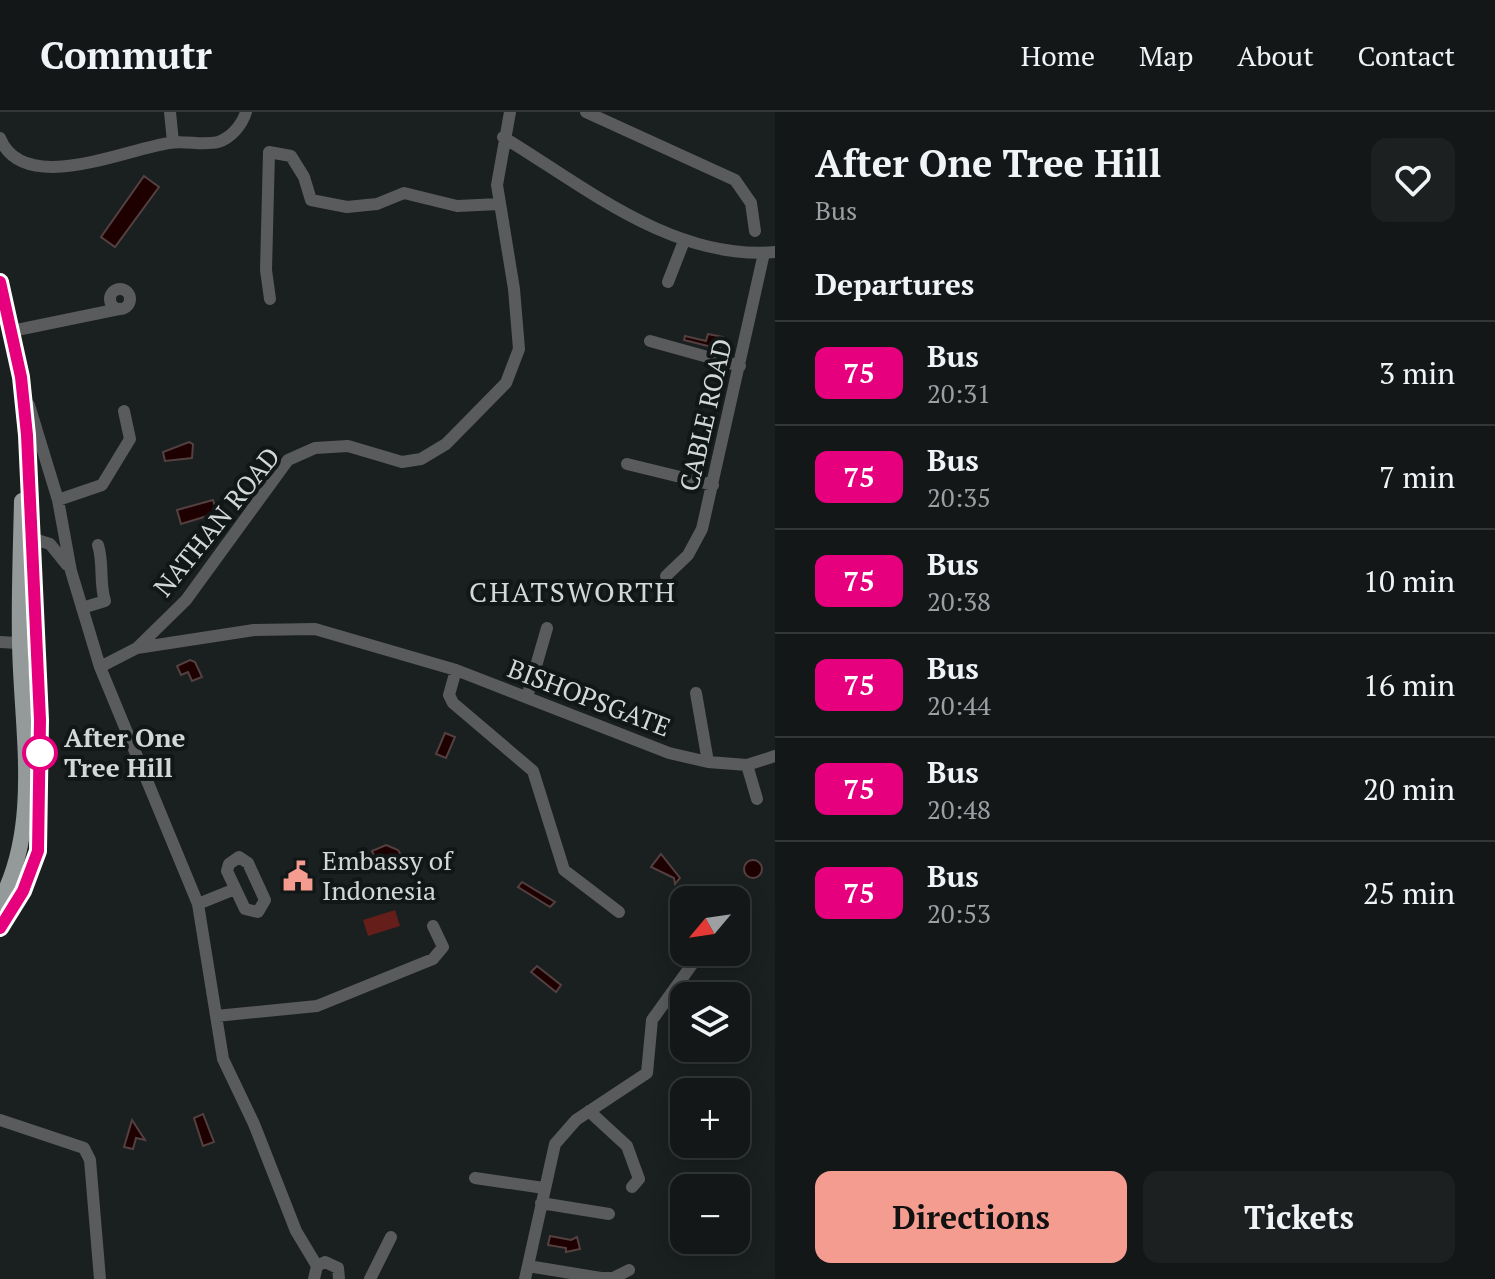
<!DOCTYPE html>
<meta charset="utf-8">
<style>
body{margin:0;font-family:"PT Serif",serif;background:#1d2021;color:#f1f3f6;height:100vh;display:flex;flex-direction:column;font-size:30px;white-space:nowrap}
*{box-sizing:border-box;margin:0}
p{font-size:26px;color:#9d9fa2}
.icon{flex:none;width:44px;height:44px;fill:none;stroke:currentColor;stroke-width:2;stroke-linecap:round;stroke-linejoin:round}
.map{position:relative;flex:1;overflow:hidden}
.side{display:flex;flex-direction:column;background:#141718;width:720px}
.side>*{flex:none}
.badge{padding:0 16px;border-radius:12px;font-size:28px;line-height:52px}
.needle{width:52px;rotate:241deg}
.buttons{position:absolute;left:670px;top:774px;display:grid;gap:16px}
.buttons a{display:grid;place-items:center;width:80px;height:80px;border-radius:16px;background:#141718;box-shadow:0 4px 20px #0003,0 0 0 2px #333637;font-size:40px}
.map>.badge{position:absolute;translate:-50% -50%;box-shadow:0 0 0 4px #fff}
h2{padding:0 40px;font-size:30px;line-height:72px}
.round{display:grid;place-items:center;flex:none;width:84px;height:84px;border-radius:16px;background:#1d2021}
.headline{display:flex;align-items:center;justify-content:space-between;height:136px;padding:0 40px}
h1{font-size:38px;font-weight:800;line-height:60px}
.button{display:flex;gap:16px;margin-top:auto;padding:16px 40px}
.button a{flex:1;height:92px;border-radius:16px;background:#f59c91;color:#111;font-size:32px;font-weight:800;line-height:92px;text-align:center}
.button a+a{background:#1d2021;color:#f1f3f6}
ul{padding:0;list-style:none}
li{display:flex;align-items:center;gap:24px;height:104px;padding:0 40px;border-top:2px solid #333637}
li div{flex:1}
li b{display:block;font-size:30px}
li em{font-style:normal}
li .badge{min-width:88px;font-weight:700;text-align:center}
header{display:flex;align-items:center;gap:48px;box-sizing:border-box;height:112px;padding:0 40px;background:#141718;border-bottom:2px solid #333637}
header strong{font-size:38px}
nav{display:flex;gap:44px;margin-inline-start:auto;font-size:28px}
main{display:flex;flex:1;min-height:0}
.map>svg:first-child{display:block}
.green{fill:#661e1a}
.water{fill:#1e0000;stroke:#544041;stroke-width:2}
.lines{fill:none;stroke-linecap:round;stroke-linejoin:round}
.minor{stroke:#595b5c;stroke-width:12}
.major{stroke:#94999a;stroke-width:16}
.line-casing{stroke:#fff;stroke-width:18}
.line{stroke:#e6007e;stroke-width:12}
.stop-dot{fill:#fff;stroke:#e6007e;stroke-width:4}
.labels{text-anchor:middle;stroke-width:8;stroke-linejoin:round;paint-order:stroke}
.street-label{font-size:26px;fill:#d3d7d8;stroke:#111617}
.stop-label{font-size:26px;font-weight:bold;fill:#d3d7d8;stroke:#111617;text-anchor:start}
.poi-label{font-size:26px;fill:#d3d7d8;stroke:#111617;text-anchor:start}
.neighbourhood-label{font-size:28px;letter-spacing:2px;fill:#d3d7d8;stroke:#111617}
</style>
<header>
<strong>Commutr</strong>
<nav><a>Home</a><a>Map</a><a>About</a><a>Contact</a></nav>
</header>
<main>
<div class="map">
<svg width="775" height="1167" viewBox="0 0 775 1167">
<rect width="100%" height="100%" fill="#1a1f20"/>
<path class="green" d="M395,798L400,814L368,824L363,808Z"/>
<path class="water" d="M144,64L159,75L115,135L101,125Z
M708,222L723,225L720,237L684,228L685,224L706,229Z
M189,330L193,332L192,346L165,349L163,340Z
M213,388L217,401L181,412L177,398Z
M190,548L195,550L202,565L192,569L188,560L181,563L177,554Z
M445,621L455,625L446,646L436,642Z
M386,733L398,738L404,748L394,753L389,743L376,748L372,739Z
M661,742L680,766L675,772L674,766L651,755Z
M744 757a9 9 0 1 1 18 0a9 9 0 1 1-18 0Z
M522,770L555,790L550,795L518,775Z
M537,854L561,873L556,880L531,860Z
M203,1002L214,1030L203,1034L194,1006Z
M132,1008L145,1028L136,1026L133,1037L124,1035Z
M550,1124L571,1128L577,1125L580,1137L566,1140V1136L548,1133Z"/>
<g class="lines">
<path class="minor" d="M170,0L173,30
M586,0L735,68L751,91L755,119
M503,25C585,75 674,149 775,140
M0,26C23,84 123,38 169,31C185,28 202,34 218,30C231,26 242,13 246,0
M668,170L684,129
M110 187a10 10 0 1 1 20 0a10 10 0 1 1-20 0Z
M270,187L266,158L269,40L291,44L304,65L311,88L347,95L377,92L404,81L457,94L500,92
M12,219L119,197
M650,229L740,254
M29,293L58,388L71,459L100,555L198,792L223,947L254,1012L296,1119L317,1154
M627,352L713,373
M58,388L102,373L130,327L124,299
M34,427L50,432L67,453
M666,464L688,443L702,417L764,141
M82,496L105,489C99,471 104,452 98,433
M0,530L36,532
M137,536L254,518L315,517L456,558L669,641L708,650L747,653L775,644
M100,555L137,536L186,488L288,348L315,336L348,334L402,350L421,347L446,332L506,271L519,237L514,177L497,73L510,0
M456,558L449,583L453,591L533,659L564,758L619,800
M696,581L708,650
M527,585L547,516
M747,653L757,687
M239,745L248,751L265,788L258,800L245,797L227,759L229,752Z
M198,792L235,777
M216,904L317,894L433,847L443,835L433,814
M589,999L627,1034L639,1067L632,1075
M0,1008L84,1036L90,1048L100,1167
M475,1066L544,1076
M541,1091L609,1102
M528,1154L601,1166H613L629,1158
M314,1167L317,1154L325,1150L338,1156L339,1167
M370,1167L391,1125
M525,1167L555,1032L576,1008L647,961L652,908L701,840"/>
<path class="major" d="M0,170L21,265L27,323L40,608L38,739L23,779L0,816
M0,790C42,712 21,615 20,530C19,483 21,436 22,389"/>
</g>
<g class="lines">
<g class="line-casing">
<path id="line" d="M0,170L21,265L27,323L40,608L38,739L23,779L0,816"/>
</g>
<use href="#line" class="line"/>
</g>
<defs>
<g id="civic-bare" transform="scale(2.4)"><path d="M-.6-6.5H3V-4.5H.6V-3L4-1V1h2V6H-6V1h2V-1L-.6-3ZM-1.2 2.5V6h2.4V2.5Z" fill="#f59c91" stroke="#111617" stroke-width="2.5" paint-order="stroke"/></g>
</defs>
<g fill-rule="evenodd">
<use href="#civic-bare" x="298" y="764"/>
</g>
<circle class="stop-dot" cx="40" cy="641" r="16"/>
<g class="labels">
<g class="street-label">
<text transform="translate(706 303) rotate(-77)" y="9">CABLE ROAD</text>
<text transform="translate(217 410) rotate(-51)" y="9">NATHAN ROAD</text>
<text transform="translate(589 586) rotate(21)" y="9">BISHOPSGATE</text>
</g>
<g class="stop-label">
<text x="64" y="635">After One<tspan x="64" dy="30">Tree Hill</tspan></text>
</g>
<g class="poi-label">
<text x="322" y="758">Embassy of<tspan x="322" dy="30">Indonesia</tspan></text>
</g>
<g class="neighbourhood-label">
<text x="573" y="490">CHATSWORTH</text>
</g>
</g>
</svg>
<div class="buttons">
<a><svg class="needle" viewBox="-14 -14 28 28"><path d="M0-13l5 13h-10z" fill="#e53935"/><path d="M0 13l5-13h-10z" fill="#9d9fa2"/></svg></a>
<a><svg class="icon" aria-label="layers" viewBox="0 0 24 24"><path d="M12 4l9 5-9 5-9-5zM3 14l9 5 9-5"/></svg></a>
<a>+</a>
<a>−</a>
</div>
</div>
<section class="side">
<div class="headline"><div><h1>After One Tree Hill</h1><p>Bus</p></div><a class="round"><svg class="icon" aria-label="heart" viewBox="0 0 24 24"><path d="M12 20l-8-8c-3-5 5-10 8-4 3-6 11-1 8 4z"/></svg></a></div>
<h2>Departures</h2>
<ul>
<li><span class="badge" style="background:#e6007e;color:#fff">75</span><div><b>Bus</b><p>20:31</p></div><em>3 min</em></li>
<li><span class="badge" style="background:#e6007e;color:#fff">75</span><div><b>Bus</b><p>20:35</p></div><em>7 min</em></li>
<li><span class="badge" style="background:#e6007e;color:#fff">75</span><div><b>Bus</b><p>20:38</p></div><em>10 min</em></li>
<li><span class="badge" style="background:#e6007e;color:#fff">75</span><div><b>Bus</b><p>20:44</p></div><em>16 min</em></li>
<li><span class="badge" style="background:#e6007e;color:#fff">75</span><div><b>Bus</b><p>20:48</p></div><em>20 min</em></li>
<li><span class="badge" style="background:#e6007e;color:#fff">75</span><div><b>Bus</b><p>20:53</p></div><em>25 min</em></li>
</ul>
<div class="button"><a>Directions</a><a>Tickets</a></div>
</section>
</main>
